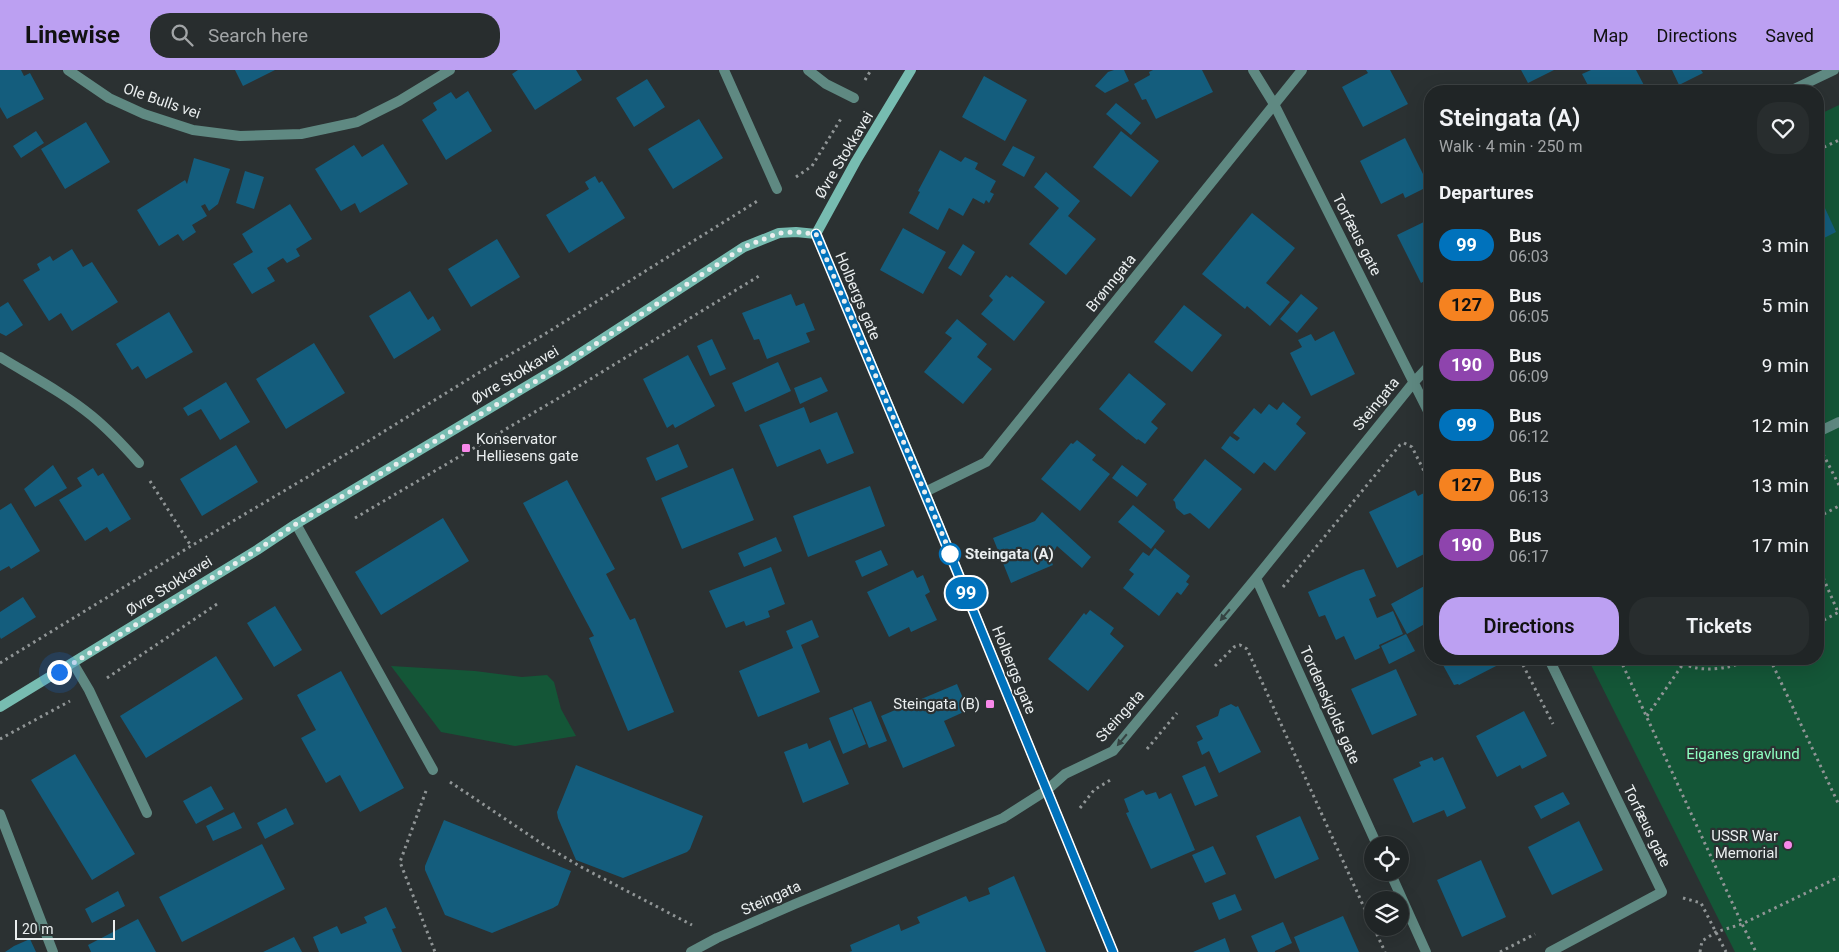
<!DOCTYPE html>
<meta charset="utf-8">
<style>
body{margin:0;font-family:Roboto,sans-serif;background:#282d2e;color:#f1f3f6;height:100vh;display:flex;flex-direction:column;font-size:19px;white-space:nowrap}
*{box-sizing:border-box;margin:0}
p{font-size:16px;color:#a2a5a7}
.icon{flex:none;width:28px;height:28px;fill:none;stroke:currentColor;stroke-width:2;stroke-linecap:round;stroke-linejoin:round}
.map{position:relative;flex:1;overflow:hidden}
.details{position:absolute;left:1424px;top:15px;width:400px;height:580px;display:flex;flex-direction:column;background:#202526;border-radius:20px;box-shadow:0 5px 20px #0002,0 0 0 1px #3d4243}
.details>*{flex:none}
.badge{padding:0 10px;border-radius:16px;font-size:18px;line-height:32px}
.buttons{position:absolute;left:1364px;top:766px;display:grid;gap:10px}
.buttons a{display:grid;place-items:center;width:45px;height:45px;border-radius:50%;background:#202526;box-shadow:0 5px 20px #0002,0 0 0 1px #3d4243;font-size:25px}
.scale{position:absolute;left:15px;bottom:12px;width:100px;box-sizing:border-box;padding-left:5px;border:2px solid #eaeeef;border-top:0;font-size:14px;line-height:18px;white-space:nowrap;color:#eaeeef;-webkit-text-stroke:4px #2b3132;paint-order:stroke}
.you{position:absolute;width:25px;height:25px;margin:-12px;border:4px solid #fff;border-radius:50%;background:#1a73e8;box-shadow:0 0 0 8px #1a73e833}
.map>.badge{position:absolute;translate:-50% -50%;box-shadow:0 0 0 2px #fff}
h2{padding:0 15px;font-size:19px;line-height:45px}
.round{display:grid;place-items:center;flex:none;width:52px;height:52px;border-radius:20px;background:#282d2e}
.summary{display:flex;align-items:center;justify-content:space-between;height:85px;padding:0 15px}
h1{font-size:24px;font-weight:600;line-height:38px}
.action{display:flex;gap:10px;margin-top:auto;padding:10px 15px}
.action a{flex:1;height:58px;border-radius:20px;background:#bca0f2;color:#111;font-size:20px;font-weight:600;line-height:58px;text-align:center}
.action a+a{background:#282d2e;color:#f1f3f6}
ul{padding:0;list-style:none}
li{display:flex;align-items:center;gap:15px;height:60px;padding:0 15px}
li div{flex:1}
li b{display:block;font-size:19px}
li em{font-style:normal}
li .badge{min-width:55px;font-weight:700;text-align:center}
header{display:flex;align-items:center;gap:30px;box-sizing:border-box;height:70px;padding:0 25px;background:#bca0f2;color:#111}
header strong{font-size:24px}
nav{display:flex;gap:28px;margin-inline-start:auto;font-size:18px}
.search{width:350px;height:45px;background:#282d2e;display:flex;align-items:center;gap:12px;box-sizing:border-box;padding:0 18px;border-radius:20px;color:#a2a5a7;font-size:19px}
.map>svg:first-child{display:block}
.green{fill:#145637}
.building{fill:#145d7d}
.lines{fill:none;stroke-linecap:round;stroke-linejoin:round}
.path{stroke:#909596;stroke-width:3;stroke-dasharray:2.5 4;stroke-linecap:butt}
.service{stroke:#5f8982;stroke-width:10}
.minor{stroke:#5f8982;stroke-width:10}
.secondary{stroke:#77bcb1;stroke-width:10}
.oneway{fill:#354342}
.line-casing{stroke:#fff;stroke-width:11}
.line{stroke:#0072bc;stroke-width:8}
.walk{stroke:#eaeeef;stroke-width:5;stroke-dasharray:0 9}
.poi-dot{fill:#f888ea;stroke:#2b3132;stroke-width:2}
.stop-dot{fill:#fff;stroke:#0072bc;stroke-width:2.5}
.labels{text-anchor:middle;stroke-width:4.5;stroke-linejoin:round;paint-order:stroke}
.street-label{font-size:15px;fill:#eaeeef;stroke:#2b3132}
.poi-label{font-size:15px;fill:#eaeeef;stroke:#2b3132;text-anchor:end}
.stop-label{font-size:15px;font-weight:bold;fill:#eaeeef;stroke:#2b3132;text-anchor:start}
.park-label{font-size:15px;fill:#8effc1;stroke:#2b3132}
</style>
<header>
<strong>Linewise</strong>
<div class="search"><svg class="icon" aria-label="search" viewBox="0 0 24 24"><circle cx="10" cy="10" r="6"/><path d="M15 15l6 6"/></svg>Search here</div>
<nav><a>Map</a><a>Directions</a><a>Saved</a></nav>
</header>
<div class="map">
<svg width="1839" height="882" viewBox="0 0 1839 882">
<rect width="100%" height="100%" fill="#2b3132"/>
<path class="green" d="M1839,35V882H1735L1588,589H1818V45Z
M391,596L475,601L522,607L547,605L554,612L561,639L576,666L515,676L441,662Z"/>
<path class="building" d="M0,0H21L24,6L30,3L44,29L7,49L0,37Z
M235,0H275L243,16Z
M518,0H576L582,10L535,40L512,4Z
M1114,0H1124L1129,11L1105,23L1095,16L1108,2Z
M1153,0H1202L1213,22L1156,49L1146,29L1142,30L1134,14L1150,5L1149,2Z
M1366,0H1390L1408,34L1363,57L1342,17L1368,3Z
M1521,0H1554L1528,13Z
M1591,0H1636L1647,21H1591L1582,4Z
M1672,0H1701L1703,3L1679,15Z
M984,6L1027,30L1005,71L962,47Z
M647,9L665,37L634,57L616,28Z
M468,21L492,61L446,90L422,50L437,40L433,33L451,22L456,29Z
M1116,33L1141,53L1131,65L1106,44Z
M699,49L723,88L673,119L648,79Z
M86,52L110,92L65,119L41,79Z
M36,61L44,73L21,88L13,76Z
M1121,61L1159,91L1131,127L1093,97Z
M1405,68L1429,116L1405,128L1403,123L1381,134L1360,91Z
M383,74L408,114L360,143L355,133L341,141L315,99L354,75L362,87Z
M1013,76L1035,87L1024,107L1002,95Z
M940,80L961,92L965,87L978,93L975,99L996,111L990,122L994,124L989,133L986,130L984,134L973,128L963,146L949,138L938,160L909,143L920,122L918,121Z
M194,88L230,99L218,134L209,141L205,134L201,136L207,146L192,155L196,162L183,171L178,164L159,176L137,140L185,110L187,114Z
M245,101L264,107L254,139L236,133Z
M1046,102L1080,131L1068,146L1096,169L1066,205L1029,174L1059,138L1034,117Z
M595,106L599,113L602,111L625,148L569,183L546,145L589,119L585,112Z
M1818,123L1836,162L1818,171Z
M290,134L312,169L296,179L300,186L287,193L283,188L267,198L275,211L252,224L233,194L253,182L242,164Z
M1252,143L1295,178L1266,213L1290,232L1270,256L1247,236L1245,239L1202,204Z
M1430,149V208L1421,213L1397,165Z
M903,158L946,182L923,224L880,200Z
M497,169L520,207L471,237L448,199Z
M963,174L975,182L961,206L948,198Z
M72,179L83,197L92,192L118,232L72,261L61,243L49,251L23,210L40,200L37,194L50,186L53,191Z
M1006,205L1010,208L1012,206L1045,232L1014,271L981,244L993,230L989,226Z
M410,221L428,250L433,246L441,260L394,289L369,246Z
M791,224L796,236L804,233L815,260L806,263L810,272L767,289L759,269L754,270L742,243Z
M1301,224L1318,238L1297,263L1280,249Z
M8,232L23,255L6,266L0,263V237Z
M1184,235L1222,265L1192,302L1154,272Z
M169,242L193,282L146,309L138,296L132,300L116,274Z
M957,249L987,274L977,287L992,299L963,334L924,302L952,268L945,263Z
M1334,261L1355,304L1311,326L1290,283L1302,277L1298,270L1311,264L1315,271Z
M712,269L726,299L710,306L697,276Z
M314,273L345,323L286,359L256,309Z
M688,285L715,336L675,358L673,354L667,358L643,309Z
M778,292L791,321L745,342L732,313Z
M1129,303L1166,334L1151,352L1158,358L1145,374L1138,369L1137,370L1099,339Z
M821,307L828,321L800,334L794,318Z
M226,312L250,352L220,370L201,339L188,346L183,338Z
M1283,332L1301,347L1296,354L1306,363L1275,401L1264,392L1254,404L1221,378L1230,366L1237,371L1240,368L1233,363L1254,338L1261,344L1269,334L1277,340Z
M804,337L810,353L837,342L854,383L827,394L820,379L777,397L759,355Z
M1077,370L1096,385L1092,390L1110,404L1080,441L1041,409L1071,373L1073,374Z
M678,374L688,397L656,411L646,388Z
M236,375L258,412L202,446L180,409Z
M1205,389L1242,419L1209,459L1190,443L1184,445L1176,438L1175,432L1173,430Z
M53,395L67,418L35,437L24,419Z
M1122,395L1147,414L1137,427L1112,408Z
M93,398L98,406L103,403L131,449L110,462L107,457L85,471L59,430L82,416L77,408Z
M733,398L754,450L682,479L661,428Z
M567,410L615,499L606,504L630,550L635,548L674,642L628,661L589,568L594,566L523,433Z
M870,416L885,456L808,487L793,446Z
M1415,420L1418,426L1424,423L1429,434L1423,437L1430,450V481L1397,498L1369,442Z
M11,433L40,481L11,499L9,496L0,501V440Z
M1133,435L1165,461L1151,479L1118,452Z
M1042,442L1091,487L1082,498L1057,476L1050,488L1053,495L1011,513L993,468L1035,451Z
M443,448L469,491L381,545L355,502Z
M776,467L782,481L744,497L738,483Z
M1155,478L1190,506L1186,512L1189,514L1181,525L1177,522L1159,546L1123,518L1134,504L1129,500L1143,482L1149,486Z
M881,480L888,495L862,507L855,491Z
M771,497L785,534L768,541L770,547L746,556L744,551L726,558L709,521Z
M1364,499L1376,526L1369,529L1377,548L1393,541L1403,564L1379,575L1380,578L1355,590L1344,566L1336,570L1325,545L1319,547L1308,522L1356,501Z
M913,500L917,508L923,505L930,522L925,525L937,550L911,562L909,557L889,567L867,522Z
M1430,513V551L1407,564L1391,534Z
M23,527L36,547L1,569L0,567V542Z
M275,536L302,580L274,597L247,553Z
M1090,540L1114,558L1110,564L1124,576L1088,621L1048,589L1084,543L1086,545Z
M812,550L819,567L801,575L820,622L758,647L739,601L793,578L786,561Z
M1406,564L1415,581L1389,594L1381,576Z
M216,586L243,629L146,688L120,646Z
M1445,589H1498L1500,594L1459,615L1458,614L1454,615L1443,595L1447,593Z
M1396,599L1417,645L1372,665L1351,619Z
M341,601L404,718L360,742L340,705L326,713L301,668L316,660L297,625Z
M957,614L968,640L944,651L955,676L903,698L881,646Z
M871,631L887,671L869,678L853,638Z
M1231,634L1236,637L1238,636L1261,682L1219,703L1209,681L1202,685L1197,672L1203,669L1196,656L1218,646L1220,639Z
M852,639L866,674L843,684L829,648Z
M1524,641L1547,686L1522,699L1520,695L1497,707L1476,666Z
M830,670L849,714L803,733L784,682L807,673L809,679Z
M75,684L135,784L92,810L31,710Z
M1432,687L1434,691L1443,687L1466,738L1447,747L1444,740L1413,753L1393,709L1421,696L1419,692Z
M576,695L703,746L690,779L687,782L623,808L576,790L558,748L557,742Z
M1205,696L1218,726L1195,736L1182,706Z
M211,716L224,739L196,754L183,731Z
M1143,720L1146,725L1156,722L1159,729L1171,723L1195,780L1151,799L1126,743L1129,742L1124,729Z
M1563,722L1570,734L1541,749L1534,736Z
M286,738L294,754L265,769L257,753Z
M234,742L242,758L213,771L206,756Z
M1300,746L1319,789L1275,809L1256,766Z
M444,750L571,801L558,835L553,838L492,863L445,845L425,800V796Z
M1579,751L1603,800L1552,825L1528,777Z
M262,774L285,819L182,872L159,827Z
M1213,776L1226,804L1205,813L1192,785Z
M1481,790L1506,847L1462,867L1437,810Z
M1014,806L1046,882H849L852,881L850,875L899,854L901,861L920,853L917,847L966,826L969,832L990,824L988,818Z
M118,821L125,836L92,853L85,839Z
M1235,824L1242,840L1219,850L1212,833Z
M386,837L396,858L392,859L402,882H319L313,867L337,856L341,864L367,853L364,847Z
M1343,846L1359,882H1300L1294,867Z
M138,849L156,882H91L88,875Z
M1283,852L1292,873L1275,881V882H1258L1251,866Z
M294,867L302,882H263Z
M1225,868L1230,882H1193Z
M30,869L36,882H5L14,876Z"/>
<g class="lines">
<path class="path" d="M865,10L871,0
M1818,80L1839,70
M796,107L812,96L842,47
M1823,384L1839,415
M150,411L191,476
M1818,447L1839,436
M355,448L579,316L759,206
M1818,496L1838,542
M1283,517L1400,375L1404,373L1412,377L1430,413
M1818,553L1839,542
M1520,589L1553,654
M1620,589L1742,854L1756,882
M1678,589C1689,601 1713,600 1728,597C1735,596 1741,592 1747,589
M1770,589L1839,735
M0,593L191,476L375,367L480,302L540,267L759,130
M1215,596L1234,577L1240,575L1247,579L1372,855
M107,608L220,532
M1647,646L1683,594
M0,669L70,631
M1147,679L1177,643
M450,712L544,775L583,798L692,855
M426,721L400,792L435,882
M1080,738L1094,720L1112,709
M1683,828L1701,833L1726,882
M1374,858L1385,882
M1500,882L1535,864
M1700,882L1702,871L1716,862L1742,854L1839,807"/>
<path class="service" d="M1818,362L1839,352
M73,593L89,620L147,743"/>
<path class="minor" d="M68,0L109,28L144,44L193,60L240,66L301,64L357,52L399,31L450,0
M724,0L777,119
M808,0L826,14L854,28
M1253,0L1274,34L1430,345
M1790,21L1834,0
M0,287C31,306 64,323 92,346C109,360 124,376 139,393
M925,422L986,392L1302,0
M296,454L433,700
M1256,508L1377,775
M1549,589L1662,822L1550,882
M0,744L53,882
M1390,802L1426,882
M691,882L717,868L795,834L1003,748L1047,720L1065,704L1113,681L1256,508L1414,312L1430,295"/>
<path class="secondary" d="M816,164L925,422L1113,882
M816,164L856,91L911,0
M0,637L257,480L296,454L567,292L744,177L779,163L796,162L816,164"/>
</g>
<defs><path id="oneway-solid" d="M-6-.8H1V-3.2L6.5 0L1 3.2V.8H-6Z" transform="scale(1.25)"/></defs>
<g class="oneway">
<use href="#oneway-solid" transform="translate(1225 545) rotate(130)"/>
<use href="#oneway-solid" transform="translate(1122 670) rotate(130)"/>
</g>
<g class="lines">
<g class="line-casing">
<path id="line" d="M816,164L939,457L1113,882"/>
</g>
<use href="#line" class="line"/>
<path class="walk" d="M59,602L257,480L296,454L568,292L744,177L779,163L796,162L816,164L954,492L950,484"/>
</g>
<g class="poi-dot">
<rect x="461" y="373" width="10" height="10" rx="2.5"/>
<rect x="985" y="629" width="10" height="10" rx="2.5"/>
<circle cx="1788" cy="775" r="5"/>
</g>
<circle class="stop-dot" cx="950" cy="484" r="10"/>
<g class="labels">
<g class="street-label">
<text transform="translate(162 31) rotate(19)" y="5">Ole Bulls vei</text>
<text transform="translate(844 85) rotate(-59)" y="5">Øvre Stokkavei</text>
<text transform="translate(1357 165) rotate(63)" y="5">Torfæus gate</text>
<text transform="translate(1111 213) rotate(-51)" y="5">Brønngata</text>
<text transform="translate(858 226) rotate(67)" y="5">Holbergs gate</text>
<text transform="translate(515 305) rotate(-31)" y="5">Øvre Stokkavei</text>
<text transform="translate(1376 334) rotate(-51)" y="5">Steingata</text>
<text transform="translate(169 516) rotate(-32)" y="5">Øvre Stokkavei</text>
<text transform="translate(1014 600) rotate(68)" y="5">Holbergs gate</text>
<text transform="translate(1330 635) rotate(66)" y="5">Tordenskjolds gate</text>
<text transform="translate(1120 646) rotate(-48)" y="5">Steingata</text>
<text transform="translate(1647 756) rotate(64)" y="5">Torfæus gate</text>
<text transform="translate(771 828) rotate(-24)" y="5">Steingata</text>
</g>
<g class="poi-label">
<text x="476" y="374" text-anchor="start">Konservator<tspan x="476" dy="17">Helliesens gate</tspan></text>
<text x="980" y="639">Steingata (B)</text>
<text x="1778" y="771">USSR War<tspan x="1778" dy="17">Memorial</tspan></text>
</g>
<g class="stop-label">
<text x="965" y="489">Steingata (A)</text>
</g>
<g class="park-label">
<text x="1743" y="689">Eiganes gravlund</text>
</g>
</g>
</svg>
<div class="buttons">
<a><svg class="icon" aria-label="locate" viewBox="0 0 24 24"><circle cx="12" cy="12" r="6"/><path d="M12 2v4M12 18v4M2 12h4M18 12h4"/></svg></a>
<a><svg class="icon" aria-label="layers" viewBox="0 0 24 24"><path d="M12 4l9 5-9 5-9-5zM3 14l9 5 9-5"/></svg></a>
</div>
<div class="scale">20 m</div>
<div class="you" style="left:59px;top:602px"></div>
<b class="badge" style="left:966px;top:523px;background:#0072bc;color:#fff">99</b>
<section class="details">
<div class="summary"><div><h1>Steingata (A)</h1><p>Walk · 4 min · 250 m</p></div><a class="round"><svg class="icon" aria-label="heart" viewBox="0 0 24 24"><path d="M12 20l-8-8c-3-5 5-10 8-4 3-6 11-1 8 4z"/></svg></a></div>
<h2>Departures</h2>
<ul>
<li><span class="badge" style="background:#0072bc;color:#fff">99</span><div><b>Bus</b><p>06:03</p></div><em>3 min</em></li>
<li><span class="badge" style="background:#f58220;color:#111">127</span><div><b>Bus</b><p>06:05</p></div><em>5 min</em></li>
<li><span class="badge" style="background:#8e44ad;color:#fff">190</span><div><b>Bus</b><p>06:09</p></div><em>9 min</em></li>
<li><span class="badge" style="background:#0072bc;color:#fff">99</span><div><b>Bus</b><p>06:12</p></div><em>12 min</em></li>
<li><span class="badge" style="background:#f58220;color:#111">127</span><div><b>Bus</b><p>06:13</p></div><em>13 min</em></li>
<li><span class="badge" style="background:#8e44ad;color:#fff">190</span><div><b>Bus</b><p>06:17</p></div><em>17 min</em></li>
</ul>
<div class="action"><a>Directions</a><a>Tickets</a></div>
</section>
</div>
